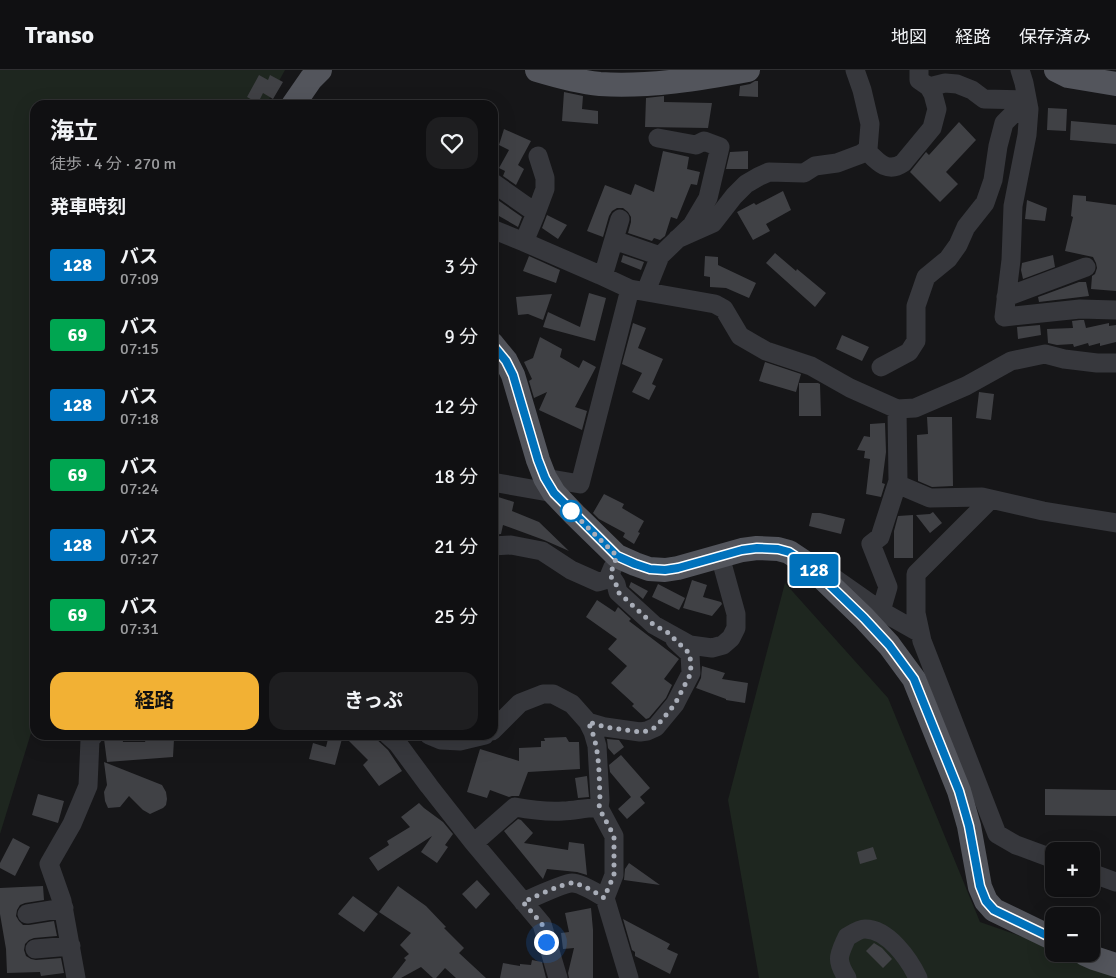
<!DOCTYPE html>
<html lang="ja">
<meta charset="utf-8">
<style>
body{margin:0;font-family:Signika,"Noto Sans JP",sans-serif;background:#1e1e20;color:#f1f3f6;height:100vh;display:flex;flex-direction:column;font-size:19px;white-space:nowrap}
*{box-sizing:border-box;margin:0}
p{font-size:16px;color:#9c9d9f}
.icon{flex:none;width:28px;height:28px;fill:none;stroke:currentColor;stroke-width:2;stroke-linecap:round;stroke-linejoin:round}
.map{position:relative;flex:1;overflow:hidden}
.details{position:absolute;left:30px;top:30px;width:468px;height:640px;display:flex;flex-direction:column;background:#101012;border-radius:15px;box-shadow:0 5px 20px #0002,0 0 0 1px #303032}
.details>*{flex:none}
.badge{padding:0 10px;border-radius:4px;font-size:18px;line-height:32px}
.buttons{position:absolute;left:1045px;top:772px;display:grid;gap:10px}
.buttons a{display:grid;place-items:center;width:55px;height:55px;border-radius:10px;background:#101012;box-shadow:0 5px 20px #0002,0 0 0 1px #303032;font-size:25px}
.you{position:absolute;width:25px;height:25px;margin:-12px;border:4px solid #fff;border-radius:50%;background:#1a73e8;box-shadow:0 0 0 8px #1a73e833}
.map>.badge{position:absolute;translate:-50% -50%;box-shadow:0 0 0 2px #fff}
h2{padding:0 20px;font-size:19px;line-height:45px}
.round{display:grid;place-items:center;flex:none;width:52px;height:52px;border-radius:15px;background:#1e1e20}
.headline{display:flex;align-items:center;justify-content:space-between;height:85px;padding:0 20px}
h1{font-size:24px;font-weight:700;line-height:38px}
.button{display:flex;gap:10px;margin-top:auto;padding:10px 20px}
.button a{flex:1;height:58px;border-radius:15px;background:#f2b134;color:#111;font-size:20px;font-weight:700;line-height:58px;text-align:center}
.button a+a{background:#1e1e20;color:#f1f3f6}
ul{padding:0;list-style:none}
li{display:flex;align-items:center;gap:15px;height:70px;padding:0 20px}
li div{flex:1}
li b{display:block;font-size:19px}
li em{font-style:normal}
li .badge{min-width:55px;font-weight:700;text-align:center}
header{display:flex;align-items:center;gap:30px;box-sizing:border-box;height:70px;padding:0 25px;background:#101012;border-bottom:1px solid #303032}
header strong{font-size:24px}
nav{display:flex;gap:28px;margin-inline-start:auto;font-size:18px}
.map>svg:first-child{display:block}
.green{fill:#1e261f}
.building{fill:#404145}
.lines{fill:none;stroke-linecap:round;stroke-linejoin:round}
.minor{stroke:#37383d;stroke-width:19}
.major{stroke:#53555c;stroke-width:24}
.line-casing{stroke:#fff;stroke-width:11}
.line{stroke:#0072bc;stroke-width:8}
.walk{stroke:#a8adb8;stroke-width:5;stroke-dasharray:0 9}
.stop-dot{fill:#fff;stroke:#0072bc;stroke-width:2.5}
</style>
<header>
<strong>Transo</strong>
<nav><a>地図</a><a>経路</a><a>保存済み</a></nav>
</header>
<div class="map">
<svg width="1116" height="908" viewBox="0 0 1116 908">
<rect width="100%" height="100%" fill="#161618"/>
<path class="green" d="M0,0H285L266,35H35V650L0,764Z
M785,513L888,628L980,852L1054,878V884H1070L1116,900V908H759L728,730Z"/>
<path class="building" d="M259,5L268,10L270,5L283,12L273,29L263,23L258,33L247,27Z
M755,11H758V27L739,26L740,16L750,14Z
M564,22L583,26L582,39L598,41V54L562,51Z
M664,26V32L712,33L708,58L645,57L646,28Z
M1048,38L1067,39L1066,61L1047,60Z
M1071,51L1116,55V74L1070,70Z
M959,52L976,70L946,102L958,114L940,132L910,102L926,82L929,85Z
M504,59L531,71L518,95L524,99L516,115L503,106L505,101L499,98L509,80L499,75Z
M663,81L689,87L687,99L700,102L697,115L691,114L677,149L671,147L665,166L660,170L654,168L652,171L628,163L631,152V147L628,142L623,138H617L612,141L609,146L603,167L587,161L605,115L631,125L635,114L654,122Z
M748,81V99H726L730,82Z
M783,121L791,140L766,154L770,161L753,170L737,142L754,133L756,135Z
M1073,125L1086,126V131L1116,135V221L1091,219L1092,206L1095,204L1097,198L1096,193L1093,187L1065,181L1073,147L1071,146Z
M492,126L522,147L518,157L499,146L497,149L492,148Z
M1027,130L1047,138L1045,151L1025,149Z
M547,145L567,155L558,169L542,158Z
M775,183L796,201L797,199L826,223L815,237L766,193Z
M623,185L644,192L641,200L621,192Z
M1053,185L1055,197L1023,209L1021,200L1022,193Z
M529,186L560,200L556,213L523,201Z
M705,186L718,187V195L756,213L749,228L726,218L710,217V207L704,206Z
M1079,212H1086L1089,226L1039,232L1038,227Z
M589,223L606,228L595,271L543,257L548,242L580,257Z
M552,224L543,250L528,244L518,245L516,227Z
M1080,250H1084L1086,258L1109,253V256L1116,255V272L1100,276V273L1089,276L1088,273L1074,277L1073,274L1057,275L1048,273L1047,259L1073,258L1072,251Z
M633,253L646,258L638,278L663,289L652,314L656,316L649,330L632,322L642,303L622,294Z
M1040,255L1041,265L1018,269L1017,257Z
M842,265L869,277L862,291L836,279Z
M540,267L562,279L560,287L579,298L583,290L596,297L575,337L587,341L582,360L539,340L547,322L534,328L529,311L532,309L524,292L533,288Z
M765,292L801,304L796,322L759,311Z
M799,313H818L820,314L821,346H799Z
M979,322L994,324L991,350L976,348Z
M927,347H952L953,416L932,417L918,411L917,365L928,364Z
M885,353L886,382L882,413L885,414L881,427L866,424L870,389L864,388L865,381L857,380L864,366L870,367V354Z
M604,424L624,434L622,438L644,451L638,462L640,463L634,474L623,467L625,463L599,449L593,443Z
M492,425L514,432L512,441L539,452L569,481L544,470L503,455L501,464L492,465Z
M933,442L942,453L930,463L916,445L930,444Z
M812,443H820L845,449L841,464L809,456Z
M913,445V488H894V461L898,446Z
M692,510L707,515L703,527L721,532L722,534L712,546L683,538Z
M631,512L648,521L643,529L629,517Z
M658,514L685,528L679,540L652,527Z
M597,530L615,542L618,537L631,549L629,551L679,589L664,609L672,615L666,628L649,648L646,649L632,636L634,634L611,613L627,596L608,579L617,569L586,547Z
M702,596L725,603L722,609L748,613L745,633L726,630V629L696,618L701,608Z
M115,665H122L123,672H145L147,666L170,669H174L173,687L107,692L104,669L105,666Z
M329,665H372L388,680L402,701L379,716L363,695L368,690L343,665L335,695L309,689L313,673L326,677Z
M566,667L569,672H579L580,699L528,702L519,726H512L509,727L490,720L487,728L467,722L480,679L519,691V678L541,677V671H545L544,668Z
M607,669L619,670L624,677L614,685L608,678Z
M621,685L650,718L640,727L645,733L627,749L618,739L631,727L610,702L609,695Z
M104,692L162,715L166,722L167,729L166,735L163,738L150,744L143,740L129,726L120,737L108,738L105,731L104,722L107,715Z
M587,706L589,727L578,728L575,708Z
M1045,719L1116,720V746L1045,745Z
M38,724L64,731L58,753L32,745Z
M419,733L424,738L443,752L453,764L445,775L448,777L437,793L421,782L432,766L378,801L369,788L389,775L387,771L410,757L401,747Z
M518,749L521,750L533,763L524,773L568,780L569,772L584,774L587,805L577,802L547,799L543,809L504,761Z
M13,768L30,777L15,806L0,798V793Z
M873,777L877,789L860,794L857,782Z
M629,793L660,815L624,810L625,799Z
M477,810L490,824L476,839L462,824Z
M43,816L44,830L25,833L20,835L17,840L16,846L19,851L23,855H29L54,851L57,866L34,868L29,870L25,874L24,880L26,886L31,889L36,890L61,888L64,903L41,906L40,902L7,903L6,879L0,844V818Z
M398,816L426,836L446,857L444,858L464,878L459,883L486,908H456L445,898L436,908H433L421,897L401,908H392L406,890L404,888L409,884L400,875L411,863L379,842Z
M353,826L378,844L364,862L338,844Z
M591,838L593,860V908H569L568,903L574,878L563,879L561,863L569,862L565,843Z
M623,849L670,874L667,879L678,884L670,904L635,886V882L632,880Z
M874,873L882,878L892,889L883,898L866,881Z
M532,890L542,892L546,908H500L503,893L520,896V894L531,895Z"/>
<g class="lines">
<path class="minor" d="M1020,0L1024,13L1029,39L1027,65L1013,136L1011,190L1004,247L1080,239L1116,240
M929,17L945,13L957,14L972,20L984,29L1027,30
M866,80C877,91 887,104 903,93L932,58L937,39L933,24L929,17L919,10V0
M492,112L536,143L524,172
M536,143L545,119V108L538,86
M492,159L524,172L600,205L630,219L715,234L724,239L740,266L766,281L811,296L850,318L897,339L915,338L966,316L1011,291L1045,284L1064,289L1097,293H1116
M677,169L713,153L734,126L746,114L758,107L769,102L804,103L815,96L837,93L861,84L868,79L870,54L862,20L855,0
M614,170L660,186
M603,206L620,149
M646,221L660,186L692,155L708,128L720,77L704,71L696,75L658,68
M1006,227L1086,197
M881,297L909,282L916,271V236L926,207L948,189L958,175L966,157L985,133L993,110L998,76L1004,53L1027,30
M545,408L580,414L630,219
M492,412L554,423
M897,414L930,428L982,427L1043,441L1116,453
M991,429L916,504V543L922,571L997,764L1016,775L1054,789
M492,476L511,475L542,481L571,500L598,512L608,509L613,497
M610,505L616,514L618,522L654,555L690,575L712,578L723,575L731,568L736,558V544L720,486
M834,508L881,541L888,517L871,474L880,467L898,411L897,339
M881,541L920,563
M588,652L605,657L640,662L647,661L656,657L675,634L691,603L690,584L675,570
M388,665L398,674L429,716L473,772L542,854L558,908
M429,665L441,670L460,671L485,665
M599,738L614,766V805L605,828L629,908
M474,773L515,737C531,740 547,742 563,741C575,741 587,737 599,738L600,730L597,676L593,662L588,652L572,634L553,624H543L520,633L492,661
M1091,803L1116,812
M523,832C532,828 564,813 572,813C580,813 597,823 605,828
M27,844L64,838
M35,879L71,876
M76,908L62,831L49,794L72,754L88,716L90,670L94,665
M847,908C835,889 839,885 847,867C852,864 859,859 865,859C888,859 909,889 918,908"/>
<path class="major" d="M537,0C557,6 579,12 600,14C649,17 700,9 748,0
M1056,0L1068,6L1116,14
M293,35L311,9L320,0
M492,274L506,291L513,305L538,390L545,408L554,423L575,445L617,486L635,494L649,499L665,500L678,498L742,480L757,478L778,479L789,482L810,496L864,548L889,575L914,609L959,721L969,756L980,817L986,831L994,840L1054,869
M1085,884L1094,888L1116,895"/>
</g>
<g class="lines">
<g class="line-casing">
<path id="line" d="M492,274L506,291L513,305L538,390L545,408L554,423L617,486L635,494L650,499L665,500L678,498L742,480L757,478L778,479L789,482L810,496L864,548L889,575L914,609L959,721L969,756L980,816L986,831L994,840L1054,869"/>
</g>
<use href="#line" class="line"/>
<path class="walk" d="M546,872L542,854L523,832C532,828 564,813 572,813C580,813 597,823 604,828L614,805V766L599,738L600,730C599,704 600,676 588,652L605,657L640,662L647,661L656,657L675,634L691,603L690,584L667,562L654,555L618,522L616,514L610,505L617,486L571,441"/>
</g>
<circle class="stop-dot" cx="571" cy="441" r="10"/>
</svg>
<div class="buttons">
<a>+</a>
<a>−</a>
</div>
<div class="you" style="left:546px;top:872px"></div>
<b class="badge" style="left:814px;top:500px;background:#0072bc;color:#fff">128</b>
<section class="details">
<div class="headline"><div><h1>海立</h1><p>徒歩 · 4 分 · 270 m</p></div><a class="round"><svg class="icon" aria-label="heart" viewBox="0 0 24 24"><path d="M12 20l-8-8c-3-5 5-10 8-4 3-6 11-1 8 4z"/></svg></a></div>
<h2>発車時刻</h2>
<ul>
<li><span class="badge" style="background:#0072bc;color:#fff">128</span><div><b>バス</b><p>07:09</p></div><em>3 分</em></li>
<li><span class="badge" style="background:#00a651;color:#fff">69</span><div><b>バス</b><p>07:15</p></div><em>9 分</em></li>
<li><span class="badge" style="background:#0072bc;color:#fff">128</span><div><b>バス</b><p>07:18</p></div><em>12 分</em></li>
<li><span class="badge" style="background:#00a651;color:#fff">69</span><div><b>バス</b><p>07:24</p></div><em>18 分</em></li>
<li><span class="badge" style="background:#0072bc;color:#fff">128</span><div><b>バス</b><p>07:27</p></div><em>21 分</em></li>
<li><span class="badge" style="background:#00a651;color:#fff">69</span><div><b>バス</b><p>07:31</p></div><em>25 分</em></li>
</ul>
<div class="button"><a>経路</a><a>きっぷ</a></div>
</section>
</div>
